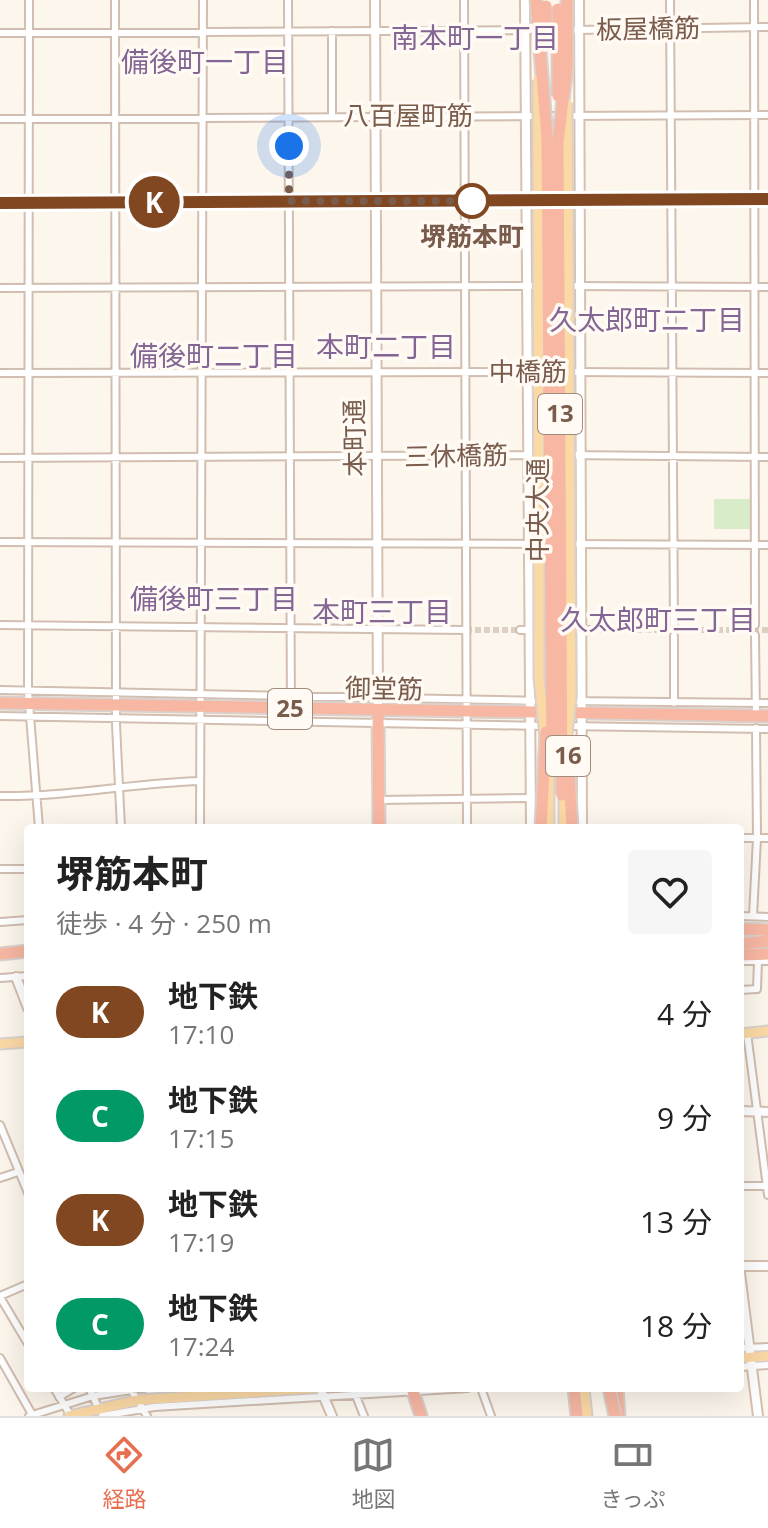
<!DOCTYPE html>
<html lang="ja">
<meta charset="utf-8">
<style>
body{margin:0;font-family:"Open Sans","Noto Sans JP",sans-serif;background:#f6f6f6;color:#222;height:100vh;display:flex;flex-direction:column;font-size:30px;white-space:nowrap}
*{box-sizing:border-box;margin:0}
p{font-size:26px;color:#767676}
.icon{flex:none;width:44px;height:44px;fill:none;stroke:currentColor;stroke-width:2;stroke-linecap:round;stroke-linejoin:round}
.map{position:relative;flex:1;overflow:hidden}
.drawer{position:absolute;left:24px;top:824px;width:720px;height:568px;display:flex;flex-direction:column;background:#fff;border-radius:8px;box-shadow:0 8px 32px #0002}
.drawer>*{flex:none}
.badge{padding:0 16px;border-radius:26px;font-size:28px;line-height:52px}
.you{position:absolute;width:40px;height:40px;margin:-20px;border:6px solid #fff;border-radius:50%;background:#1a73e8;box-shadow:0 0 0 12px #1a73e833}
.map>.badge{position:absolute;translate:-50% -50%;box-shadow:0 0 0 4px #fff}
.round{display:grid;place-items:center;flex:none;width:84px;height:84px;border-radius:8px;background:#f6f6f6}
.summary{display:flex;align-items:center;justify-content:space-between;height:136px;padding:0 32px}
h1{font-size:38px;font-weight:700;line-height:60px}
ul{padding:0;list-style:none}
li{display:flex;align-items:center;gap:24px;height:104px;padding:0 32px}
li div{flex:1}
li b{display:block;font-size:30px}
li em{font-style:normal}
li .badge{min-width:88px;font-weight:700;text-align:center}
.tab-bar{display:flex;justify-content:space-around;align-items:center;height:112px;border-top:2px solid #e0e0e0;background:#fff;font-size:22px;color:#767676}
.tab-bar a{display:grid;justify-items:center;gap:4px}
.tab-bar .selected{color:#e76f51}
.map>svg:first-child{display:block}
.green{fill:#d8ecc9}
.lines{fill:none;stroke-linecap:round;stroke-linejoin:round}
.street-tunnel{stroke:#dcd0c4;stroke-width:6;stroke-dasharray:6 3;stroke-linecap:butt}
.street-casing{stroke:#d1beb0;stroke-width:10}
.secondary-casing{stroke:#d6c0b0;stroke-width:12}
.primary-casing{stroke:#dad1cd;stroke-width:13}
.highway-casing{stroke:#dad1cd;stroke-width:15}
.street{stroke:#fff;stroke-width:6}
.secondary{stroke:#fff;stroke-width:8}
.primary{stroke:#fbd9a5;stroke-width:9}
.highway{stroke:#f7b7a3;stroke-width:11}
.primary-bridge-casing{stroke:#dad1cd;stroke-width:13;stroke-linecap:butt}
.highway-bridge-casing{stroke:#dad1cd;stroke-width:15;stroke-linecap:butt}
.primary-bridge{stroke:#fbd9a5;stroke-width:9}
.highway-bridge{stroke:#f7b7a3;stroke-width:11}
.line-casing{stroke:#fff;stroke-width:18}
.line{stroke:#814721;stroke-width:12}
.walk{stroke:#7a5c4d;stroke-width:8;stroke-dasharray:0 14.4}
.stop-dot{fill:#fff;stroke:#814721;stroke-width:4}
.labels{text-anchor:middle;stroke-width:7;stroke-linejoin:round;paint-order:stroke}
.shield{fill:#fffaf3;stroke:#a28b7f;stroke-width:2}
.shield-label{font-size:24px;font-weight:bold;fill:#7a5c4d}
.street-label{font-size:26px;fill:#7a5c4d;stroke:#fffaf3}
.stop-label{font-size:26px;font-weight:bold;fill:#7a5c4d;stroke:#fffaf3}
.neighbourhood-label{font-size:28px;fill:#846695;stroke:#fffaf3}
</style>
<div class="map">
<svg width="768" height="1416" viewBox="0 0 768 1416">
<rect width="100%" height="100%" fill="#fdf6ec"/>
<path class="green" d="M714,499H750L751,529H714Z"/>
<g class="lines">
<path class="street-tunnel" d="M466,630H520
M591,630H768"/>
<g class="street-casing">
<path id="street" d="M29,0L28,691L39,828
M115,0L116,724L121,828
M288,0L291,722
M464,0L467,828
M670,0L674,626
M754,0L755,625
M576,30L768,27
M0,33L560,30
M332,116V31
M0,119L768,115
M568,286L768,287
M0,288L540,286
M568,372L768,373
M0,373L540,372
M568,455L768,457
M0,458L552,455
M0,542L552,544
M568,544L768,545
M0,625L466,630
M520,630H553
M568,630H591
M755,635L756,717
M674,636V703
M0,690L544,701
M567,701L768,703
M0,716L544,726
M567,726L768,729
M0,796C68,797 133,783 200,781
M379,800L531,798
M200,828L203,0
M740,838H768
M0,869H28
M740,916L768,917
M753,916L757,838L756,728
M0,922L28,920
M740,961H768
M0,978L28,976
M740,990L757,989L758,961
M747,1033L768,1195
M0,1125L28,1193
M0,1178L18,1172
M740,1186H768
M0,1296L28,1284
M0,1297L28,1344
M740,1348L768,1347
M0,1358L33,1416
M740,1367L768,1365
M54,1388L71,1416
M89,1388L99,1409
M130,1388L147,1416
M481,1388L491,1416
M356,1396L364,1416
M59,1397L74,1388
M29,1416L93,1396L144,1388
M102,1416L154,1407L468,1388"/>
</g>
<g class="secondary-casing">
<path id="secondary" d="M375,0L378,711
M525,0L531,828
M579,0L582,828
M577,200L768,201
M0,203L543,200
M16,977L28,1008
M740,1111L768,1112
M740,1266H768
M740,1273L758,1416
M320,1388L332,1416"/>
</g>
<g class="primary-casing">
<path id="primary" d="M740,1034L768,1031
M0,1044L28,1042
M740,1358L768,1356
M584,1388L587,1416
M69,1416L138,1400L318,1388"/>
</g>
<g class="highway-casing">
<path id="highway" d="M0,703L768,716
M378,711L379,828
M551,779L552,746
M740,929L768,930
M740,944L768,941
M0,954L28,951
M740,955L768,954
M412,1388L421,1416
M574,1388L577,1416
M617,1388L619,1416"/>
</g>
<use href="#street" class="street"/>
<use href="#secondary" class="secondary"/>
<use href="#primary" class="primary"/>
<use href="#highway" class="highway"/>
<g class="primary-bridge-casing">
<path id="primary-bridge" d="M538,80L539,678L545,737
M566,744L571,698L567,103
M549,771V828
M564,791V828"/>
</g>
<g class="highway-bridge-casing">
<path id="highway-bridge" d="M536,0L547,138L552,746
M546,6V34
M558,96V9
M568,757L572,828
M562,795L558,142L567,66V0
M541,828L546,732
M609,1388L615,1416"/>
</g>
<use href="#primary-bridge" class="primary-bridge"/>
<use href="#highway-bridge" class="highway-bridge"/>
</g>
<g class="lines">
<g class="line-casing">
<path id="line" d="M0,203L768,199"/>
</g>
<use href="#line" class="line"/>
<path class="walk" d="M289,146V201H472"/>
</g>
<circle class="stop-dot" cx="472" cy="201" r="16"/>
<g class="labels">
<g class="shield">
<rect x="538" y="394" width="44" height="40" rx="6"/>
<rect x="268" y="689" width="44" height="40" rx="6"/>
<rect x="546" y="736" width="44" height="40" rx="6"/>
</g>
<g class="shield-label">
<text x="560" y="422">13</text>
<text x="290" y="717">25</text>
<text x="568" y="764">16</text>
</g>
<g class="street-label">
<text transform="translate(648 29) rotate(-1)" y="9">板屋橋筋</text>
<text x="408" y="125">八百屋町筋</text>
<text x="528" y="381">中橋筋</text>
<text transform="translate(355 438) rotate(-91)" y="9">本町通</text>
<text transform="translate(456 456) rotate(-1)" y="9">三休橋筋</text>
<text transform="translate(538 510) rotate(-90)" y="9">中央大通</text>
<text transform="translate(384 689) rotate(1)" y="9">御堂筋</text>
</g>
<g class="stop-label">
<text x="472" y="246">堺筋本町</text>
</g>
<g class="neighbourhood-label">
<text x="475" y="48">南本町一丁目</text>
<text x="205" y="72">備後町一丁目</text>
<text x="647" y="330">久太郎町二丁目</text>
<text x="386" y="357">本町二丁目</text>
<text x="214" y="366">備後町二丁目</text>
<text x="214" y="609">備後町三丁目</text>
<text x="382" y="622">本町三丁目</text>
<text x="658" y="630">久太郎町三丁目</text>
</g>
</g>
</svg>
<div class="you" style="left:289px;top:146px"></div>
<b class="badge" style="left:154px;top:202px;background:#814721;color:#fff">K</b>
<section class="drawer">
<div class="summary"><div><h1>堺筋本町</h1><p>徒歩 · 4 分 · 250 m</p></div><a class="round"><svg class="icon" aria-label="heart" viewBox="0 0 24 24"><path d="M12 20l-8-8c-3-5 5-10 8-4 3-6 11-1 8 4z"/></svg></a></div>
<ul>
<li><span class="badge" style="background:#814721;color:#fff">K</span><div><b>地下鉄</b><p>17:10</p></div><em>4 分</em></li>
<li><span class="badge" style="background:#019a66;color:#fff">C</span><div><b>地下鉄</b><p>17:15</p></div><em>9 分</em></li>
<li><span class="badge" style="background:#814721;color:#fff">K</span><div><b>地下鉄</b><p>17:19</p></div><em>13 分</em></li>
<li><span class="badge" style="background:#019a66;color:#fff">C</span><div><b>地下鉄</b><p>17:24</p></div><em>18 分</em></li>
</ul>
</section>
</div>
<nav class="tab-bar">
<a class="selected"><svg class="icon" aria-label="directions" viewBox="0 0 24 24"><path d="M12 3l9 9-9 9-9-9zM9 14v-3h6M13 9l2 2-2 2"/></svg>経路</a>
<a><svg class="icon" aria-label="map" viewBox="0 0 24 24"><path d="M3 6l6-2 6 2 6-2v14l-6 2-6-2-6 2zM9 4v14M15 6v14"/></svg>地図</a>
<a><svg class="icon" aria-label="tickets" viewBox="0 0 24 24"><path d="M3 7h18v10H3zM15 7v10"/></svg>きっぷ</a>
</nav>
